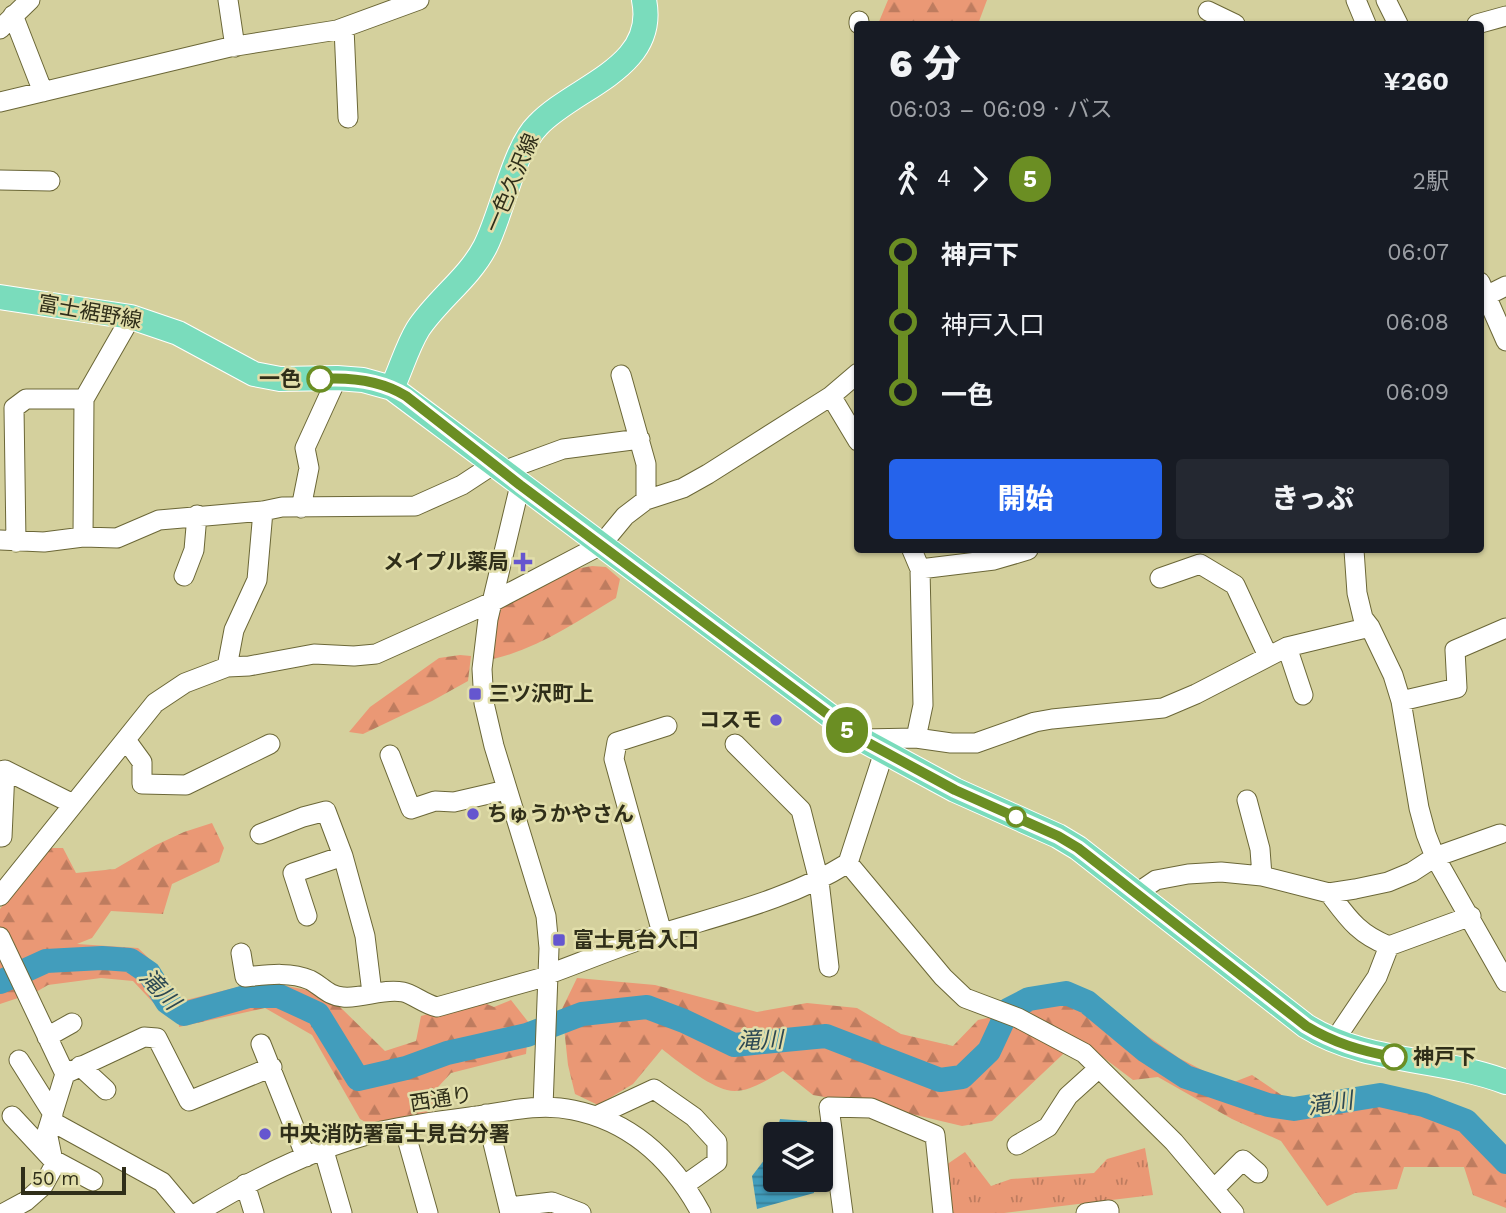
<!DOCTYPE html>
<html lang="ja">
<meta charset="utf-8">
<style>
body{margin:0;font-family:"Work Sans","Noto Sans JP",sans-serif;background:#242831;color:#f1f3f6;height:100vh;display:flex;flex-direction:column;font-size:26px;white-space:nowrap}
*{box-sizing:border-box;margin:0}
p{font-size:23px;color:#9ea1a6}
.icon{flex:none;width:38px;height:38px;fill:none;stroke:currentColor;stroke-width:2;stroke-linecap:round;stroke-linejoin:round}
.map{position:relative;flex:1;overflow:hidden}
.sheet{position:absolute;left:854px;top:21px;width:630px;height:532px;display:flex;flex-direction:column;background:#171b24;border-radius:7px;box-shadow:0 2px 5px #0004}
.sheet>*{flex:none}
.badge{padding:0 14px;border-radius:23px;font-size:24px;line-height:46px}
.controls{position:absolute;left:763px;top:1122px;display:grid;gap:14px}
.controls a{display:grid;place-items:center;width:70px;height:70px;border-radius:7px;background:#171b24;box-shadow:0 2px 5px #0004;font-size:35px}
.scale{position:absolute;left:21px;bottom:18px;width:105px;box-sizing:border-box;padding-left:7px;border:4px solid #2f2e19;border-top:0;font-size:19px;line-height:24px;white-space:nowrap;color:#2f2e19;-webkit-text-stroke:5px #e1deaa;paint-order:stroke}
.map>.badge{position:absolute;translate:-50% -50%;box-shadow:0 0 0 4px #fff}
.legs{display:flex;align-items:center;gap:10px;height:77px;padding:0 35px;font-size:23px}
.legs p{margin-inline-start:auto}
.head{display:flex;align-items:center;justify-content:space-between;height:119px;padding:0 35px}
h1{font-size:38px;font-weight:800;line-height:52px}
.button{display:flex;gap:14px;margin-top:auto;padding:14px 35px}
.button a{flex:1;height:80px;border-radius:7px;background:#2563eb;color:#fff;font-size:28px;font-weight:800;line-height:80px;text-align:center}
.button a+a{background:#242831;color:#f1f3f6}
ul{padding:0 35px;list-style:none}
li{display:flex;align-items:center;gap:24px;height:70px;font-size:26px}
li i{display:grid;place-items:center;width:10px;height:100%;margin:0 9px;background:currentColor}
li i::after{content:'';width:18px;height:18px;margin:-9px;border:5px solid;border-radius:50%;background:#171b24}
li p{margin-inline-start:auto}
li:first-child i{background:linear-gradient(#0000 50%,currentColor 0)}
li:last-child i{background:linear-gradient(currentColor 50%,#0000 0)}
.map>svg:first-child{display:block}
.forest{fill:url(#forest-firs)}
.park{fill:url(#park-tufts)}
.water{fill:url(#water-rules)}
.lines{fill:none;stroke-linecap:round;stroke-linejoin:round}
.river{stroke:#429dbc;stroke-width:24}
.minor-casing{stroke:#6b6737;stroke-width:21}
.major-casing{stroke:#fff;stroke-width:26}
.minor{stroke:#fff;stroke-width:19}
.major{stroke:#7adcbc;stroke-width:24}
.line-1-casing{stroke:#fff;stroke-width:16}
.line-1{stroke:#6b8e23;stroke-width:10}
.stop-1-dot{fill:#fff;stroke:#6b8e23;stroke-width:3.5}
.poi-dot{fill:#6556cf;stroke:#e1deaa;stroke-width:2.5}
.labels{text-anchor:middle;stroke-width:5;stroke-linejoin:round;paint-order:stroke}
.street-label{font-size:21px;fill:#2f2e19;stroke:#e1deaa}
.stop-label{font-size:21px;font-weight:bold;fill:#2f2e19;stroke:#e1deaa;text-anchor:end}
.poi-label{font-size:21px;font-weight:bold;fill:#2f2e19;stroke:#e1deaa;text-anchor:start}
.water-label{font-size:23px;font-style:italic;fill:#2c4853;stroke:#e1deaa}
</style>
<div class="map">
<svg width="1506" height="1213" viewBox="0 0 1506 1213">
<defs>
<pattern id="forest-firs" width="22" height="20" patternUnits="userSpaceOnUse" patternTransform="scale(1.75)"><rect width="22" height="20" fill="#ea9875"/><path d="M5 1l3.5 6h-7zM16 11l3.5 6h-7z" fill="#be7c5f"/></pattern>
<pattern id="park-tufts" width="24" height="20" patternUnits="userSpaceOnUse" patternTransform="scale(1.75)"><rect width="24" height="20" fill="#ea9875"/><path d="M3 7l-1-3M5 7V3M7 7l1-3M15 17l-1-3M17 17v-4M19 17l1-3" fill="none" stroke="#be7c5f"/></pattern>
<pattern id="water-rules" width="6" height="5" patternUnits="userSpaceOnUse" patternTransform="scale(1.75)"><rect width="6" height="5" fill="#429dbc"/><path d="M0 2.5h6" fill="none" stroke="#388098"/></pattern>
</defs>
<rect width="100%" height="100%" fill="#d4d09d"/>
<path class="forest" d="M888,0H987L978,24H878Z
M592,566L606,567L620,579L616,598C578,621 537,649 493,659L498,603L570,570Z
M460,655L471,656L468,681L432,701L363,734L349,732L370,707L439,658Z
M212,823L224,848L219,862L172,884L163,914L111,911L92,938L77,944L138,948L156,965L164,985L162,1012L133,981L101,978L48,985L36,992L0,1004V909L47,848H63L76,873L115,869L156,845L184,832Z
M577,978L655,985L757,1012L807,1003L857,1008L901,1034L953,1046L978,1020L1053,1004L1076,1005L1122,1018L1179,1058L1229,1084L1252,1075L1311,1115C1396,1093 1436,1102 1506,1155V1208L1473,1195L1464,1167H1404L1397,1189L1355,1193L1327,1206L1281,1141L1232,1119L1158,1077L1133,1080L1079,1039L992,1121L962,1126L882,1107L813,1095L783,1071C768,1079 746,1095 727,1090C709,1086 677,1061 662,1049L633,1084L598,1105L575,1094L568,1065L562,1009Z
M262,981L307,990L336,1003L385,1051L416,1041L421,1016L477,1000L494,1007L511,1000L529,1023L526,1054L451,1073L438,1087L436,1110L378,1129L360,1119L312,1035L265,1008L179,1027L178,1002Z"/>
<path class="park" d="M1145,1148L1153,1195L1004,1213H952L946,1165L965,1152L991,1186L1011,1179L1094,1173L1107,1159Z"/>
<path class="water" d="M780,1119L807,1121L809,1134H776Z
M775,1146V1180H813L814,1193L757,1209L752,1176Z"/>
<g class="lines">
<path class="river" d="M0,982L46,961L102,958L130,960L149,973L167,1002L184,1014L249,996H279L318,1014L358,1079L406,1068L447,1053L527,1035L582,1014L647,1007L684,1021L734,1045L826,1036L940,1080L962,1077L989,1051L1008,1010L1029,999L1066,993L1087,1002L1146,1051L1186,1077L1268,1105L1294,1109L1380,1095L1424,1105L1466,1121L1506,1162"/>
<g class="minor-casing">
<path id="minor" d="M228,0L235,47
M1356,0L1366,24
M1386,0L1398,24
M1208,11L1235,24
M13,15L43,92
M859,21V24
M1477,24L1506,16
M344,28L348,118
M0,29L30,0
M0,102L230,47L337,30L419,0
M0,180L50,181
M1480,282L1506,341
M1480,299L1506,286
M621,375L646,464V500
M831,396L858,441
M503,471L563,449L640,439
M520,485L488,619L482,669L484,703L494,746L546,916L549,948L543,1107
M301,508L309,468L305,448L337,378
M83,537L84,399L131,317
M0,540L44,542L83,537L117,538L159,520L263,511L282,507L415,506L462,485L494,464
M16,542L14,408L26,399H84
M912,550L920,569L923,705L916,738
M1354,550L1357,593L1363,618L1370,627L1393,675L1401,701L1419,808L1426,834L1435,857L1506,982
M920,569L994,560L1028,550
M184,576L194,550L197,515
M1160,578L1200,564L1235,585L1268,656
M1287,647L1303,695
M227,667L234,630L257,580L263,511
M1401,701L1457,688L1455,650L1506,628
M862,739L916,738L951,743H976L1035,722L1052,719L1163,708L1196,694L1287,647L1370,627
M126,740L142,762V784L186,785L270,744
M735,744L801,810L819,881L829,967
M390,755L411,809L435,801L454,802L506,790
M0,771L5,770L73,804
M1247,800L1260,849L1262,876
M260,834L303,817L326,811L343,856L365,936L372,993
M0,837H2L5,770
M848,863L943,977L965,998L1018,1018L1084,1053L1174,1142L1234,1213
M1137,893L1156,880L1188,874L1221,872L1262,876L1329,893L1355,889L1388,882L1412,872L1435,857L1500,834
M1329,893C1348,918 1358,934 1389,946L1471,916
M0,896L155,703L185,683L227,667L249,666L314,654L354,656L376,654L492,602L601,545L625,516L646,500L683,488L708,474L831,396L858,373
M307,916L293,873L343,856
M662,933L614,759L617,742L667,726
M0,937L65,1074
M241,953L245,977C265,975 290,971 310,980C322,986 328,996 343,997C362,999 383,988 403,992C413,994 424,1004 437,1007L548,976
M549,974C588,960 626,943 666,932C728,913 792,898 848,863L884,752
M47,1037L72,1023
M1334,1041L1377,977L1389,946
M261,1044L306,1157
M19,1060L53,1114
M80,1066L106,1090
M486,1114L510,1213
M12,1116L52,1159L93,1181
M596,1116L654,1089L694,1117L717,1142V1162L686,1184
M51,1121L162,1182L188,1213
M404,1128L428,1213
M1017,1145L1048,1127L1068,1096L1099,1068
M324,1151L342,1213
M245,1184L254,1213
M1214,1189L1243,1160L1258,1173
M509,1207L552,1202L581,1213
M4,1213L26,1201L43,1186L54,1166L47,1132L65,1074L144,1037L157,1038L189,1101L272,1067
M197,1213C254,1178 317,1147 382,1131C413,1124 446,1120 477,1116C508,1111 541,1103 573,1110C633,1122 673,1161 701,1213
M843,1213L829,1107L871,1108L935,1135L943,1213
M1086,1213L1109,1210V1213"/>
</g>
<g class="major-casing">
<path id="major" d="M0,297L131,317L178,333L254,374L280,379L337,378L363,380L392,388L861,739L955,790L1058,836L1078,848L1306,1026C1367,1064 1440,1057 1506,1082
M392,388C401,369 407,347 418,329C437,300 469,278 485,247C502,214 514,148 538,125C575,86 658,68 644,0"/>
</g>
<use href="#minor" class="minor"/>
<use href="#major" class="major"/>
</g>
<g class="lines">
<g class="line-1-casing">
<path id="line-1" d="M320,379C350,377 380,380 406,396L520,485L861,739L955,790L1058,836L1078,848L1306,1026C1334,1043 1361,1051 1394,1057"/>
</g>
<use href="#line-1" class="line-1"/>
</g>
<g class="stop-1-dot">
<circle cx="320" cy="379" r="12"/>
<circle cx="1016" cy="817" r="9"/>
<circle cx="1394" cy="1057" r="12"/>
</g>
<g class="poi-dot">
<path d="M519.5 551.5h7v7h7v7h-7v7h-7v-7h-7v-7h7z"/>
<rect x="468" y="687" width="14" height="14" rx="3.5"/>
<circle cx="776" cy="720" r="7"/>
<circle cx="473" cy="814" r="7"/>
<rect x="552" y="933" width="14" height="14" rx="3.5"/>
<circle cx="265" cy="1134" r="7"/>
</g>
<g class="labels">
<g class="street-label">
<text transform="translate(512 183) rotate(-67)" y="7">一色久沢線</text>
<text transform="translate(90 312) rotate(10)" y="7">富士裾野線</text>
<text transform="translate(441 1099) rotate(-9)" y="7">西通り</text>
</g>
<g class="stop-label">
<text x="301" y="386">一色</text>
<text x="1413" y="1064" text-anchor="start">神戸下</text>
</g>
<g class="poi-label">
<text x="509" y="569" text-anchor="end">メイプル薬局</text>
<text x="489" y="701">三ツ沢町上</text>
<text x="762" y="727" text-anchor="end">コスモ</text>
<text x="487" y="821">ちゅうかやさん</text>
<text x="573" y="947">富士見台入口</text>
<text x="279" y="1141">中央消防署富士見台分署</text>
</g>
<g class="water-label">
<text transform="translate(160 989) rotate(46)" y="8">滝川</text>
<text transform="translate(760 1040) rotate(-2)" y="8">滝川</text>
<text transform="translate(1330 1103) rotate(-9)" y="8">滝川</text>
</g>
</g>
</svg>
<div class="controls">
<a><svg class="icon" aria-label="layers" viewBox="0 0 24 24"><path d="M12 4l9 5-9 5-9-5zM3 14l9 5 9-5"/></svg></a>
</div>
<div class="scale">50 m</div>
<b class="badge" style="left:847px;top:730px;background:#6b8e23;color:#fff">5</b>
<section class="sheet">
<div class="head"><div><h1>6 分</h1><p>06:03 – 06:09 · バス</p></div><b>¥260</b></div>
<div class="legs"><svg class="icon" aria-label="walk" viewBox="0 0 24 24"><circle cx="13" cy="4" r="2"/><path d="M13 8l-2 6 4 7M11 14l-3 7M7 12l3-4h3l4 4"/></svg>4<svg class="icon" aria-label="forward" viewBox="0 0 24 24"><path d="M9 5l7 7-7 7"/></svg><b class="badge" style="background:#6b8e23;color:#fff">5</b><p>2駅</p></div>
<ul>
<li><i style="color:#6b8e23"></i><b>神戸下</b><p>06:07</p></li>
<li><i style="color:#6b8e23"></i><span>神戸入口</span><p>06:08</p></li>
<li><i style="color:#6b8e23"></i><b>一色</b><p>06:09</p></li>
</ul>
<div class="button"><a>開始</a><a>きっぷ</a></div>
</section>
</div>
